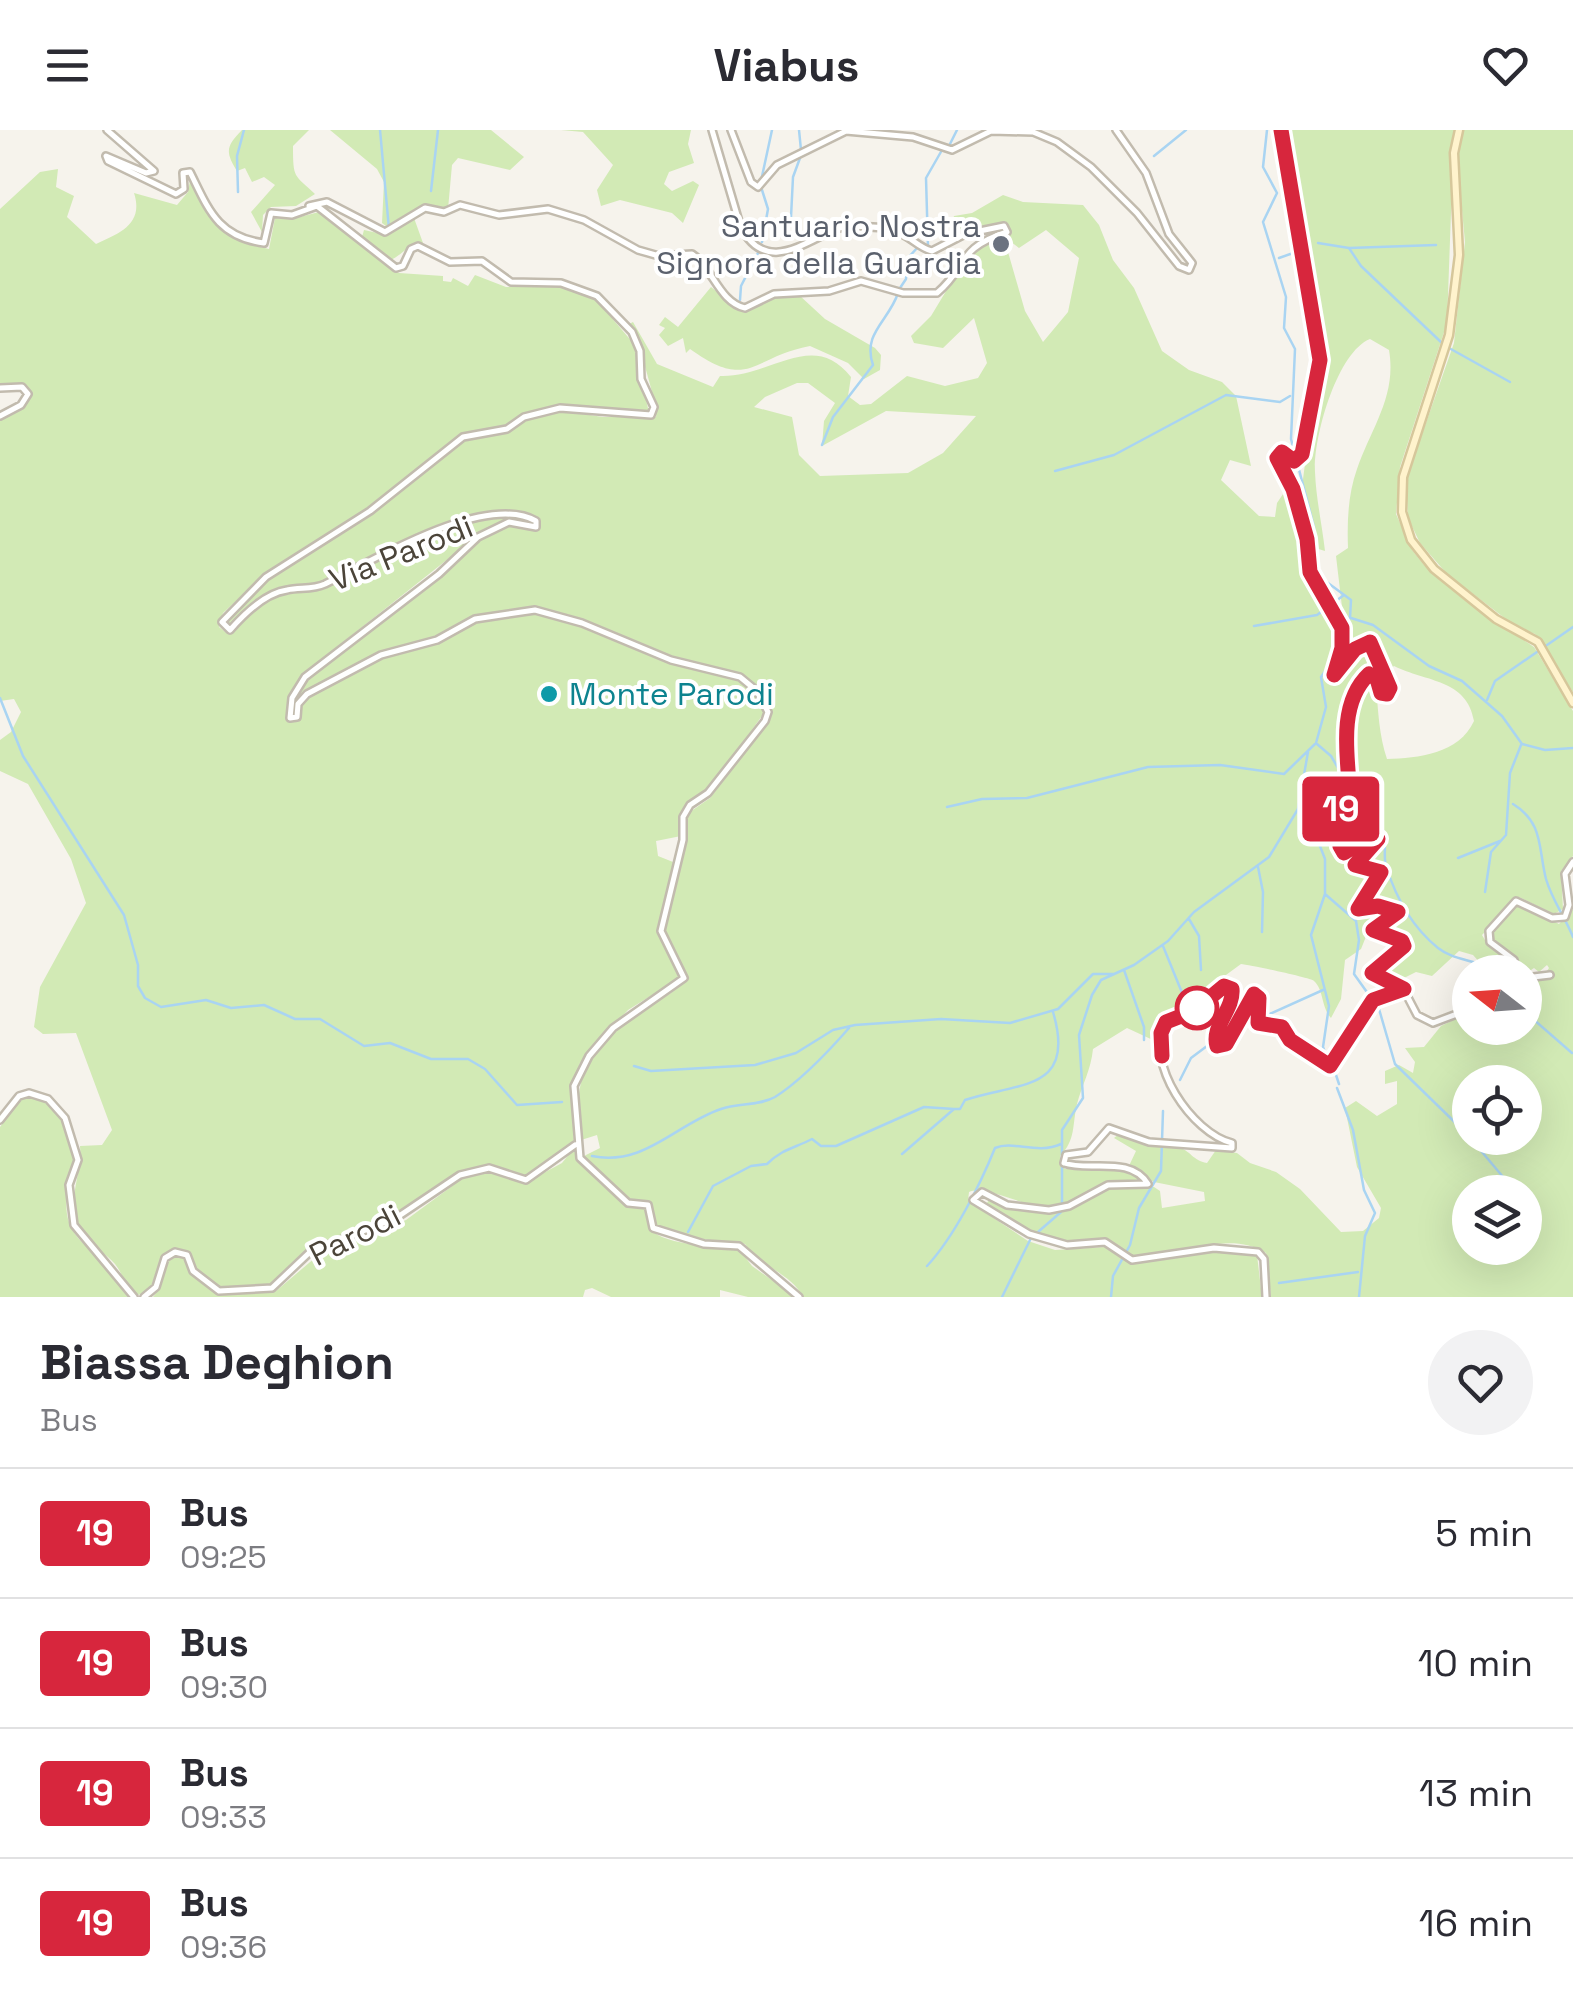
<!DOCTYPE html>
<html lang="it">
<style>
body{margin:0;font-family:"Space Grotesk",sans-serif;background:#f2f2f3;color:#2b2b33;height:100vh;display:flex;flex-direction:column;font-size:38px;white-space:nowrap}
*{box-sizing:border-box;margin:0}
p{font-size:32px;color:#7c7c81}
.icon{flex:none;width:55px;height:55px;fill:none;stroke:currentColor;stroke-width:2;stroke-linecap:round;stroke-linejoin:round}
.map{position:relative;height:1167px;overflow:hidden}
.side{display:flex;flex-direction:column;background:#fff;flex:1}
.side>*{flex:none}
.badge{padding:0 20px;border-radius:8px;font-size:35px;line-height:65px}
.needle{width:65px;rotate:287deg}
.controls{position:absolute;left:1452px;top:825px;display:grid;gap:20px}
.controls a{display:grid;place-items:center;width:90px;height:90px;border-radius:50%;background:#fff;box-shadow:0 10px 40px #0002;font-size:50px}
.map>.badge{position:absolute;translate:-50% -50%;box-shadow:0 0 0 5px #fff}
.round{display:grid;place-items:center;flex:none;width:105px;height:105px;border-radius:52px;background:#f2f2f3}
.overview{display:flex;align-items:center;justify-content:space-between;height:170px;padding:0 40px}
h1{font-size:48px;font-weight:700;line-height:75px}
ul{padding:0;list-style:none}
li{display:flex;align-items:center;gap:30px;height:130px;padding:0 40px;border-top:2px solid #e1e1e2}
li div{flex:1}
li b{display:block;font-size:38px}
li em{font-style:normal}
li .badge{min-width:110px;font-weight:700;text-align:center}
header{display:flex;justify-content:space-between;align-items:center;height:130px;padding:0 40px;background:#fff;font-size:45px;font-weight:700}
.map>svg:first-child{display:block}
.green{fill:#d2eab5;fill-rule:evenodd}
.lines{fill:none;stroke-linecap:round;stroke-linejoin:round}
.stream{stroke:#a9d4f2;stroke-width:2.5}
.tertiary-casing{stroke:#c2bbae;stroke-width:10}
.secondary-casing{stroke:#d6c79b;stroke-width:11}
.tertiary{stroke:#fff;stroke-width:5}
.secondary{stroke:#fff3cd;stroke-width:6}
.line-casing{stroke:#fff;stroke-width:22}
.line{stroke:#d7263d;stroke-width:15}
.worship-dot{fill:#6b7280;stroke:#fff;stroke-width:4}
.culture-dot{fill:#0f9aa8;stroke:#fff;stroke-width:4}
.stop-dot{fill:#fff;stroke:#d7263d;stroke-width:5}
.labels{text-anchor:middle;stroke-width:8;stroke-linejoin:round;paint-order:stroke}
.worship-label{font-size:32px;fill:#5b616d;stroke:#fff;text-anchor:end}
.street-label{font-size:32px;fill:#4b4439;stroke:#fff}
.culture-label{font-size:32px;fill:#0d838f;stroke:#fff;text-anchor:start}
</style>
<header><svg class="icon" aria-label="menu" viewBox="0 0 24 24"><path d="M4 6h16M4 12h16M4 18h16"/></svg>Viabus<svg class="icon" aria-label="heart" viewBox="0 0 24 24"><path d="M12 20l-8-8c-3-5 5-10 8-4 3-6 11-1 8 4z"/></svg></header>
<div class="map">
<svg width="1573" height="1167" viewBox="0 0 1573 1167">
<rect width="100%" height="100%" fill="#f6f3ec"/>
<path class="green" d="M242,0H309L293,16C293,49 294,44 315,64L296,76L271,77L263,85L262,102L251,82L275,55L264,47L252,52L245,38L237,41C225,22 226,16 242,0Z
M330,0H491L524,27L510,40L458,28L452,35L448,79L420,76L386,96L382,93L384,52L377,39Z
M561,0H691L688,14L694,33L669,42L664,54L672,61L693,51L699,55L683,93L672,83L620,70L601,76L597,60L613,35L583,2Z
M1283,0H1454L1447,193L1400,337L1396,384L1412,420L1424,435L1463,469L1534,517L1573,581V726L1561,741L1563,779L1554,784L1519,767L1482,805L1489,817L1511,833L1512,842H1481L1484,837L1473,825L1459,821L1432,846L1416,842L1400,850L1382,839L1374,845L1404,819V811L1376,800L1402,782L1377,766L1374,753L1382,746L1383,738L1359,734L1379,716L1380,707L1368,705L1347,720L1343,715L1358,696L1348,692L1335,701L1332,698L1335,687L1349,676L1335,669L1353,663C1353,625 1343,584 1368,551L1376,554C1378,580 1379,606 1387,629C1418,628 1459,624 1474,591C1467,549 1426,552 1394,536L1390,539L1392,554L1377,514L1369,508L1354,515L1340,536L1346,511L1336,426L1348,418C1347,392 1348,364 1357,339C1371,298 1397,266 1389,220L1370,209C1337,222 1313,308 1315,342C1316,368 1322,395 1325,421L1312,417L1302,387V357L1312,279L1324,249L1325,220L1316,199L1313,157Z
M1462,0H1573V562L1535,504L1515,496L1447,444L1420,413L1408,388L1406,350L1454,213L1465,112L1457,27Z
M58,39L56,57L74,66L67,87L96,114C120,103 144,94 134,63L177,75L188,62L190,50C206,89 225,109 269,119L275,88L292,89L319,82L399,143L443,146V151L451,152L453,148L468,156L475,145L506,157H560L593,166L634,214L649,283L559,276L527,283L502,297L461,305L367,379L264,445L223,483L219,497L228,504C242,492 254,479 270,470C287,459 305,465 323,458C376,437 477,364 534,393L511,390L482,402L342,513L295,557L288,590L299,588L301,575L309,566L382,528L423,518L474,493L536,484L583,496L672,534L740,551L760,571L764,583L708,662L683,679L681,706L656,711L658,726L673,732L658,801L681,847L628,880L580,933L571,961L574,1013C557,1023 540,1035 523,1047L489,1035L459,1041L394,1085L306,1121L273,1155L216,1157L195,1139L189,1123L172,1119L160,1130L150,1160L138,1165C125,1159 124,1145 115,1134C106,1123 93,1118 85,1108C61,1077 83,1048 80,1016L102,1015L112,1000L76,903L43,904L34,897L40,857L86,773L71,729L28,654L0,641V610L11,602L21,582L14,569L0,571V289L27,273L31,261L23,254L0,256V79L40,42Z
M1003,65L1023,72L1083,75L1099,95L1113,130L1134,158L1162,221L1189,240L1222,252L1236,266L1251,336L1230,330L1221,350L1259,386L1275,387L1277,373L1287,358C1291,387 1298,416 1306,443C1316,477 1368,511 1325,548L1331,555L1367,515L1386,554L1382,561L1379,547L1368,542C1337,567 1343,627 1347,662L1335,660L1327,666L1329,672L1344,675L1331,682L1327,699L1334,707L1353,697L1337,718L1344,726L1373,709L1354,732L1355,740L1379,742L1356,780L1395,782L1371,794L1361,819L1345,830L1341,869L1331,888C1321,877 1324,860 1314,851C1312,848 1250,835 1241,834L1159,894L1155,911L1127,898L1093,919C1091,940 1082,955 1077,974C1072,995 1076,1010 1060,1026V1033L1065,1039C1090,1039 1129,1030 1144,1055C1096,1046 1082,1079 1045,1077C1022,1076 986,1055 969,1062L968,1071L1028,1111L1055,1120L1105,1117L1131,1134L1216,1122L1257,1125L1262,1167H803C791,1143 760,1137 745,1114L701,1109L654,1095L650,1074L631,1072L582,1027L600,1018L597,1005L578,1011C576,952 580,918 636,883C654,872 674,865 687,848L664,801L687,709V684L710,668L769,590L766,569L742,545L671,527L570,485L527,477L473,486L436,507L379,523L306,561L292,587L294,572L308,550L442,445L480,409L510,394L537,398L538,390C484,356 371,434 319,453C309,457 298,455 288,457C266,461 245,479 231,495H224L227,486L269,449L373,383L465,309L505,302L521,291L563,281L603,287H656C658,276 637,205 629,194L633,192L657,234L713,257L720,246C770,248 813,198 851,247L848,266L860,275L871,274L907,246L945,256L978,248L987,233L974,188L943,218L914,213L911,206L931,186L966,128L994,109L997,118L1008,122L1025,181L1043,212L1068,182L1079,128L1046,100L1019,118L1006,108L1009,98L1004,93L978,100L950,99L954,86L972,83ZM797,253H808L835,273L824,291L822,316L886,281L976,286L943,323L908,343L820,346L799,325L792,287L754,277L765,267Z
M414,88L423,113C409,112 402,126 390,130L362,107L364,100L387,105Z
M711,157L741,181L779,166L799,165L825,189L875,218L881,225L880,240L864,249L848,233L810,216C751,227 750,262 690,219L686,223L683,208L668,216L659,205L665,198L659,195L665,187L678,197Z
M1521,774L1559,794L1573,779V1167H1271L1266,1123C1227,1098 1175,1129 1133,1128L1105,1110L1070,1112L1025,1100L986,1074L990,1069L1006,1077L1054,1082L1111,1057H1154L1160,1061L1162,1078L1205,1071L1204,1062L1154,1052L1128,1038L1136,1021L1114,1008L1119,1004C1140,1016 1157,1011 1178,1017C1190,1020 1193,1031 1207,1033L1216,1020L1237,1023L1250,1033L1276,1042L1300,1059L1341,1102L1363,1101L1379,1088L1381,1078L1357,1037L1345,978L1356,971L1377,986L1397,974V951L1385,954V941L1399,935L1413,943L1415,932L1405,918L1424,917L1441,896L1470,882V898H1525V853L1542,848L1549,838L1547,835L1539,842L1534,838L1525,844L1518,842L1515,829L1491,810V802L1513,775ZM1470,952H1525V1008H1470ZM1470,1062H1525V1118H1470Z
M35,966C60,976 77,1010 74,1036C71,1055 63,1068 68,1089C75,1112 92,1119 107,1135C116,1144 119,1158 129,1167H0V997L19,970Z
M574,1018C581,1039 624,1082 646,1077C649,1084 647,1095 651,1100C667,1116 718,1116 739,1119L752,1136L796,1167H748L720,1160V1167H611L592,1158L585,1160L583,1167H153C167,1152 159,1122 185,1128L189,1142L217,1164L276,1161L316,1127L406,1090L463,1048L493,1042L525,1053L562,1033Z"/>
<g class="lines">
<path class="stream" d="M380,0L389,99
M799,0L801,20
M1267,0L1263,37L1277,63L1263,92L1286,167L1284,198L1295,219L1291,309L1314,397L1317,437L1324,450L1351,470L1350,488L1338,498L1339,505
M949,16L957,0
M1154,26L1186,0
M761,51L772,0
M762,60L768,79L762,112
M431,61L438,0
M238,62L237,26L244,0
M791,87L793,47L800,28
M1318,113L1349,118L1436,115
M928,117L926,48L942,20
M1349,118L1361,136L1442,213
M1279,128L1296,122
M900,158L906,149L907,129L918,117
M740,170L741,156L759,121
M1449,218L1510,252
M822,315L833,287L873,235C862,203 889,191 898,163
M1055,341L1114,325L1226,265L1280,272L1290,266
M1351,488L1373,495L1429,536L1462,551L1502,586L1522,614L1545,620L1573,618
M1254,496L1317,485L1344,465
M0,568L23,626L124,785L138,835V856L145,868L161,877L206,870L231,878L264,875L295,889H320L364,916L390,913L431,929H468L485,939L517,975L562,972
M1487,570L1495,551L1573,497
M1316,613L1326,577L1321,547L1335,527
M1317,614L1331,626L1348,655
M1352,662C1361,676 1376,690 1383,705C1387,715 1383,725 1386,736C1396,768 1412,797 1438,818C1456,832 1476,828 1493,842
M1513,674C1544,693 1538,718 1546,749C1552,770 1565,787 1573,807
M947,677L982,669L1027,668L1148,637L1220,635L1284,644L1315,614
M1299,680L1313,698L1325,729V764L1311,805L1329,876L1323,917L1328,931
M1458,728L1500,711
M1258,737L1263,762L1262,802
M1485,762L1491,722L1506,705L1510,643L1521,615
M1325,764L1356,791L1359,810L1354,844L1379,879L1395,934L1470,1007
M1189,789L1199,806L1201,840
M1163,816L1185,870
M1124,840L1144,897V910
M1525,882L1572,923
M1263,887L1323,860
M634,936L651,941L755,935L796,923L833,900L855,895L941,889L1010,893L1058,879L1093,844H1113
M1333,936L1339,954
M1180,950L1191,928L1211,913
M1337,958L1353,1000L1364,1060L1375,1083L1365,1106L1359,1167
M1471,1009L1509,1054
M902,1024L954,979H960L965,970C1018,952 1077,962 1053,882
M592,1026C644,1037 676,994 721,979C738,973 759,976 775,967C802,950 828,922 849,898
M1062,1074V1000L1083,968L1079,905L1092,865L1101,850L1134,835L1168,811L1194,782L1269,727L1298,679L1308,622
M688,1102L713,1056L751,1036L767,1034C782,1019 795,1018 812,1009L821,1016H836L924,977L954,979
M927,1136C954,1107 980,1055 995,1018C1013,1010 1037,1025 1061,1014
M1279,1153L1358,1142
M1002,1167L1031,1108L1061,1082
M1111,1167L1113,1146L1130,1115L1139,1078L1161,1041L1163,981"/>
<g class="tertiary-casing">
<path id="tertiary" d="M107,0L154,41L146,43L106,26L108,31L176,64L184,59L183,43L190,42C208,78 217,107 264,113L271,83L292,85L317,76L396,138L403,136L411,119L418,116L450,132L482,131L511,152L561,153L597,166L632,202L640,221L641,249L654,277L651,285L560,278L524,287L507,299L463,307L370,381L266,447L222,492L230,500C244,484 265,463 287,460C300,457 312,460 325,454C372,431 485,362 536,391V397L509,392L478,407L439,444L305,547L292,568L290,588L297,587L298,574L307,564L381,525L437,510L475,489L535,480L582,493L671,530L740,547L757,561L768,582L765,591L708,663L690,675L683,687V710L661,801L684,848L613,898L589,926L574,956L580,1028L628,1073L648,1075L653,1098L704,1114L739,1116L799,1167
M712,0L740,95C769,156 822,95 851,96C865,97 885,96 898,102C911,107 919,118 932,121L965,104L1004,96L1007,102
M731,0L751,52L758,57L777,35L846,1L913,7L952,20L991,1L1033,2L1057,12L1091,37L1137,83L1179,136L1189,140L1192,133L1169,104L1146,43L1116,0
M309,76L327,72L385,102L425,78L444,82L460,75L499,85L548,79L584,90L638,120L659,126L692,124C713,138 719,172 745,178L774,164L829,161L861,151L903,163H937C969,136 955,119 1007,102
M0,258L22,257L28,264L21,275L0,286
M1279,323L1293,331L1302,324L1320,230L1281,0
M1279,323L1307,409L1310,442L1342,498L1335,546
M1516,842L1514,830L1490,812L1489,801L1516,771L1552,788L1565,787L1569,775L1565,744L1573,732
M1525,848L1550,845
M1404,860L1417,885L1433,893L1470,879
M1254,864L1259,868L1258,893L1285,898L1290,910L1330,936L1373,870L1404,859L1372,843L1403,817L1402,811L1373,800L1398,782L1387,777H1358L1381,742L1357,738L1356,734L1377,709L1368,708L1344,723L1340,716L1355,696L1348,695L1333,705L1329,698L1334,683L1346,675L1329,666L1350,663C1348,626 1337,572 1369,544L1377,549L1381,563H1388L1389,556L1370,512L1355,519L1336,546
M0,990L19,966L29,963L48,969L65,988L78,1030L69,1055L74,1095L134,1167
M1064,1033C1089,1042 1130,1025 1148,1054L1108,1055L1069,1076L1049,1080L1007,1075L982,1062L973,1070L1029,1104L1067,1115L1105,1112L1132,1130L1214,1118L1258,1122L1264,1129L1266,1167
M1064,1033L1066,1025L1088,1022L1109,998L1149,1012L1232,1018V1013C1192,1003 1144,933 1165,892L1191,883L1226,856L1232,860L1214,912L1223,916L1254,864
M144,1167L156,1157L165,1128L175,1122L187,1125L193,1141L219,1161L272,1158L310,1122L396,1088L460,1045L489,1038L526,1050L575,1015"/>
</g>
<g class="secondary-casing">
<path id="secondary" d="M1459,0L1454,23L1459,125L1449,205L1403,347L1402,382L1411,410L1434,439L1496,489L1538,512L1573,573"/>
</g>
<use href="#tertiary" class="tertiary"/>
<use href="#secondary" class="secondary"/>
</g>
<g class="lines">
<g class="line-casing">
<path id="line" d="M1162,926L1161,903L1166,892L1194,881L1224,856L1232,859C1234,880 1211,896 1217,916L1226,914L1254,864L1259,868L1258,893L1282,897L1290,910L1330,936L1373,870L1404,859L1372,843L1404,816L1402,811L1373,800L1398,782L1378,776L1358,779L1381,742L1355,735L1378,709L1368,708L1344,723L1340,716L1355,696L1348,695L1333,705L1329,698L1334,683L1346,676L1329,666L1350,663C1347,625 1338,573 1369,544L1377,549L1381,563L1387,564L1390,558L1370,512L1355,519L1334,545L1342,518V498L1310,442L1307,409L1293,359L1277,328L1282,322L1294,331L1302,324L1320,230L1281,0"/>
</g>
<use href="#line" class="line"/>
</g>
<circle class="worship-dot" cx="1001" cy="114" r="10"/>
<circle class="culture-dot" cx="549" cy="564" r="10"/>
<circle class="stop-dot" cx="1197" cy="878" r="20"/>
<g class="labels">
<g class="worship-label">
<text x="981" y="107">Santuario Nostra<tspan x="981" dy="37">Signora della Guardia</tspan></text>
</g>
<g class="street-label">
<text transform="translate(401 423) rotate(-22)" y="11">Via Parodi</text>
<text transform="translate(355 1105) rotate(-27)" y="11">Parodi</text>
</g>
<g class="culture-label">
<text x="569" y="575">Monte Parodi</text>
</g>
</g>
</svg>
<div class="controls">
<a><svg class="needle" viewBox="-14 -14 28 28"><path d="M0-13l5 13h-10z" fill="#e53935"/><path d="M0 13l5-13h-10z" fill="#7c7c81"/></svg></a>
<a><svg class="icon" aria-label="locate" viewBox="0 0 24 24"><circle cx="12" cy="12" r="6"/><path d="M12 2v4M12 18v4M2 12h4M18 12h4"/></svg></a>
<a><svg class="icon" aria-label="layers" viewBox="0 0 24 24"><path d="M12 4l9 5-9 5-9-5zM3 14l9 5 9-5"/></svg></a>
</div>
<b class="badge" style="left:1341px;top:679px;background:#d7263d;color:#fff">19</b>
</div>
<section class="side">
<div class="overview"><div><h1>Biassa Deghion</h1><p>Bus</p></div><a class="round"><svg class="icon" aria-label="heart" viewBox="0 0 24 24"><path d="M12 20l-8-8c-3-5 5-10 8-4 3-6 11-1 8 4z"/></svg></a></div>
<ul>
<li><span class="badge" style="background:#d7263d;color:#fff">19</span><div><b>Bus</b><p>09:25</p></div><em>5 min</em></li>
<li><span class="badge" style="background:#d7263d;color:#fff">19</span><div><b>Bus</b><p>09:30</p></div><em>10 min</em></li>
<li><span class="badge" style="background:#d7263d;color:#fff">19</span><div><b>Bus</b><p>09:33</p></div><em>13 min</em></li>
<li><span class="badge" style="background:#d7263d;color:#fff">19</span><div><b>Bus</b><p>09:36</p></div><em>16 min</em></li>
</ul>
</section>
